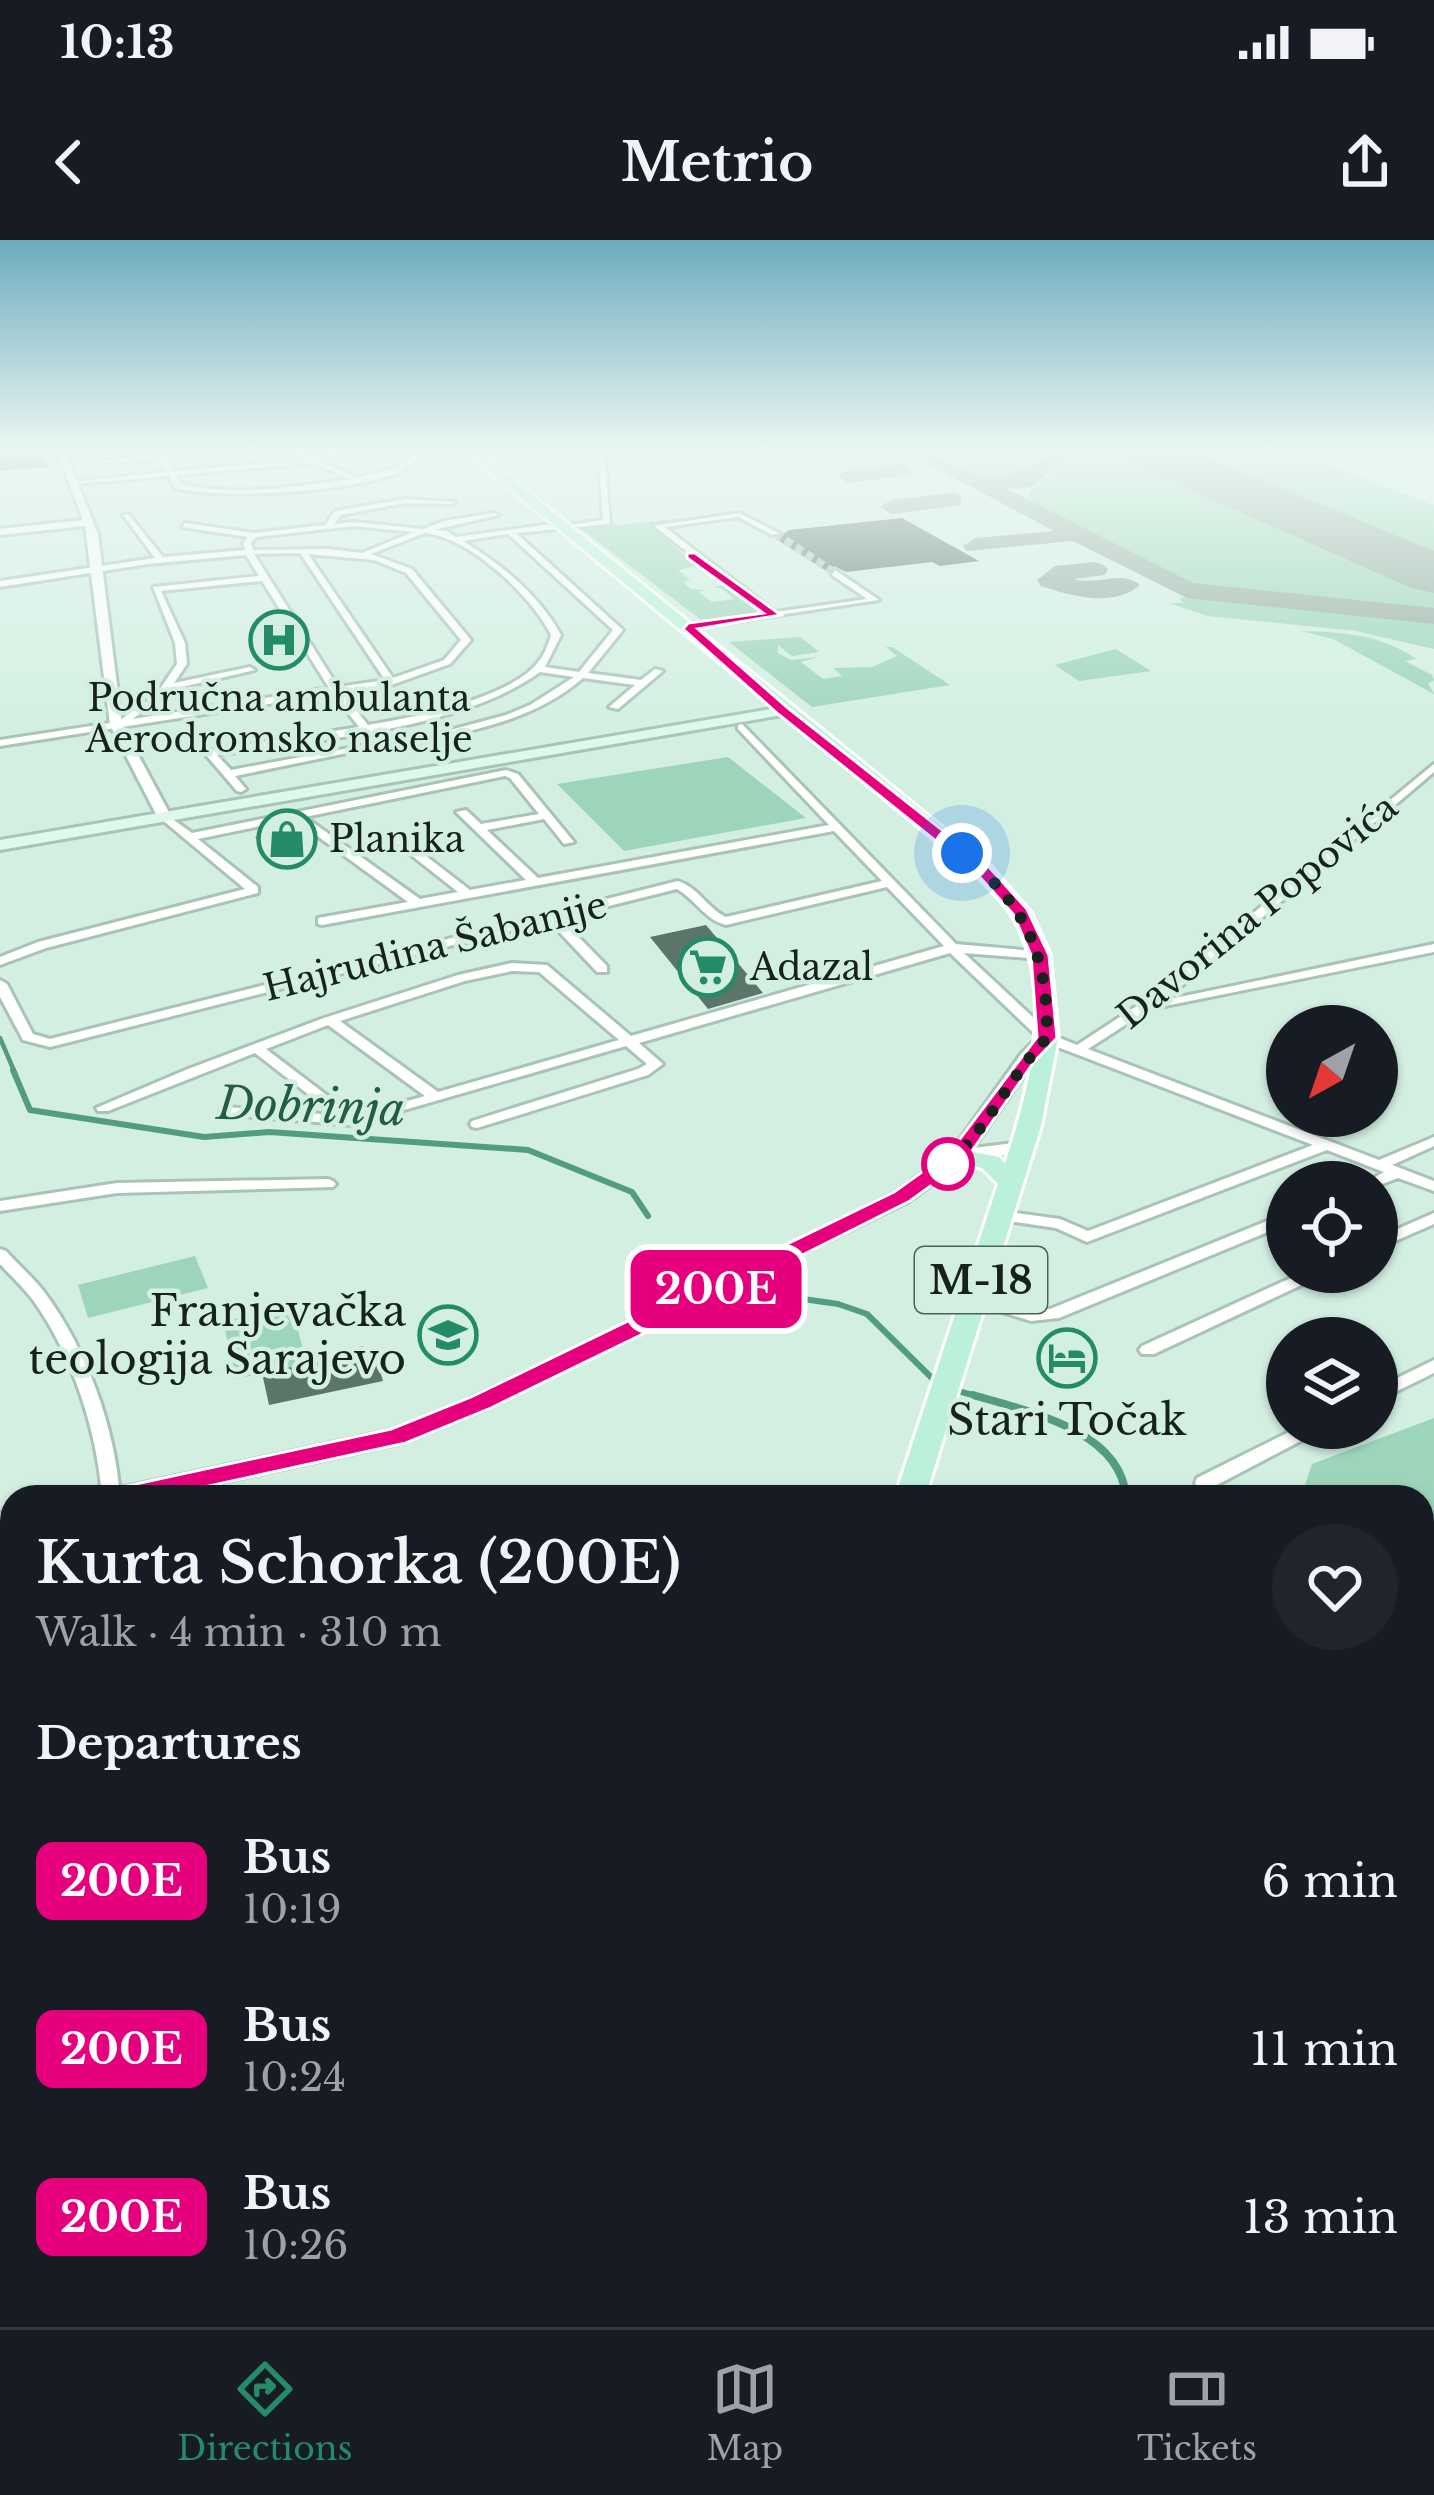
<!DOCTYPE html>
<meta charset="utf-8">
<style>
body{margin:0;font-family:"Libre Baskerville",serif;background:#20242c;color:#f1f3f6;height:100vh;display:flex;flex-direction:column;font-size:45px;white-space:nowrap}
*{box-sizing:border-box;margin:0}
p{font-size:39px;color:#9ea1a6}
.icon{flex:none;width:66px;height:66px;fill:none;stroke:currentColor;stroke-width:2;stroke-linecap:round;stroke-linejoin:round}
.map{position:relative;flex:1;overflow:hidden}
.panel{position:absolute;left:0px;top:1245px;width:1434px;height:843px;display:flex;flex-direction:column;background:#171b24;border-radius:36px 36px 0 0;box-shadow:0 3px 9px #0004}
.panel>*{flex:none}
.badge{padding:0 24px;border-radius:18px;font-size:42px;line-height:78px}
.needle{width:78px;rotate:220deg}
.buttons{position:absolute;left:1266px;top:765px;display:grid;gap:24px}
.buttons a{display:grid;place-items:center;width:132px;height:132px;border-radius:50%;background:#171b24;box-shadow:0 3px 9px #0004;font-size:60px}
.you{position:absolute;width:60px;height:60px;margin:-30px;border:9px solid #fff;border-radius:50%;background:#1a73e8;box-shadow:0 0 0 18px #1a73e833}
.map>.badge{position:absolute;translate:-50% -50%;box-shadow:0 0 0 6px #fff}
h2{padding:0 36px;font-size:45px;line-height:108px}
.round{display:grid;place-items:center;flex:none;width:126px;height:126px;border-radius:63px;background:#20242c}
.overview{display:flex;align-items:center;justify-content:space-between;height:204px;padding:0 36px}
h1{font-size:57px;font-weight:600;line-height:90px}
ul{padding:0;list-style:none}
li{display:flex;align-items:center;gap:36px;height:168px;padding:0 36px}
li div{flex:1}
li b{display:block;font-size:45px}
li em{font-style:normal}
li .badge{min-width:132px;font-weight:700;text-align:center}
.status{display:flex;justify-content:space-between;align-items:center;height:84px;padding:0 60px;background:#171b24;direction:ltr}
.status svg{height:33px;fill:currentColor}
header{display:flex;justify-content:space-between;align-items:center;height:156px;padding:0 36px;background:#171b24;font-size:54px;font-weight:600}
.dock{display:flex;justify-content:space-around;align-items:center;height:168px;border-top:3px solid #363941;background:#171b24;font-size:33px;color:#9ea1a6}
.dock a{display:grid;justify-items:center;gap:6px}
.dock .selected{color:#238b67}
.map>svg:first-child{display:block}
.green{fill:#9dd5bb}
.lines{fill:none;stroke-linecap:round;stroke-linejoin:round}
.stream-far3{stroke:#539d7f;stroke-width:4.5}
.stream-far2{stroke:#539d7f;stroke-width:6}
.stream-far1{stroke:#539d7f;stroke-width:8}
.stream{stroke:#539d7f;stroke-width:9}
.taxiway{fill:#96aca2;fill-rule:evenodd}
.runway{fill:#96aca2;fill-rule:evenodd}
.building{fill:#5c756a}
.minor-tunnel{stroke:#adc6bb;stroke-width:8;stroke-dasharray:8 4.5;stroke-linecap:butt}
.minor-casing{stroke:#a9c4b7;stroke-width:6}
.tertiary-casing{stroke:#a9c4b7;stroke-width:6}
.secondary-casing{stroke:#a9c4b7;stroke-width:6}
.primary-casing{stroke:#fff;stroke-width:6}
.minor{fill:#fff;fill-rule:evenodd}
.tertiary{fill:#fff;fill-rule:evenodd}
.secondary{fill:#ddf8ec;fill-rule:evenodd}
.primary{fill:#bbf1da;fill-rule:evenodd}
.line{fill:#e6007e;stroke:#fff;stroke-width:3}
.walk{stroke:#17221d;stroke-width:12;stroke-dasharray:0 21.6}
.stop-dot{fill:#fff;stroke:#e6007e;stroke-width:6}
.labels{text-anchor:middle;stroke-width:9;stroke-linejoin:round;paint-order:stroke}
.far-poi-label{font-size:36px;fill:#17221d;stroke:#d3efe2;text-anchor:start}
.far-street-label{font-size:36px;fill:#17221d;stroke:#d3efe2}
.shield{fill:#d3efe2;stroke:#4f6058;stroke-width:3}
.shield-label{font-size:39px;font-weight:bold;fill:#17221d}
.poi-label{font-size:42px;fill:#17221d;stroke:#d3efe2;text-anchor:end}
.water-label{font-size:45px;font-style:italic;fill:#235c47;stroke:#d3efe2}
</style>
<div class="status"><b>10:13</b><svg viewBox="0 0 49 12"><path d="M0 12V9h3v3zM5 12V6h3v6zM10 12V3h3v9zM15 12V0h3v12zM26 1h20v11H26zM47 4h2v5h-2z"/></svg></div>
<header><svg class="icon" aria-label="back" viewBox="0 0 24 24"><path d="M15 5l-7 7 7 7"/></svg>Metrio<svg class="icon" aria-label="share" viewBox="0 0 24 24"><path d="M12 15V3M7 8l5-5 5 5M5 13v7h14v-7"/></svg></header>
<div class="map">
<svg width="1434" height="2087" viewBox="0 0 1434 2087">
<rect width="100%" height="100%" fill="#d3efe2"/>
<path class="green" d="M925,209H1053C993,262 989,241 925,209Z
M1079,209H1109L1434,351V372L1200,348L1028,263L1029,252Z
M1165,209H1287L1434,265V322Z
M750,271L652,287L697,326L678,330L690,340L683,342L691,349L706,350L699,352L712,362L734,359L721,348L711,347L727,345L760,371L707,380L700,379L581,289Z
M1180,357L1434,382V409L1356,391L1207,376L1169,363H1182Z
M1301,391C1340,392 1382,394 1416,419L1405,421L1432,435L1434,441L1428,443L1434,454L1333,399Z
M801,397L819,412L792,416L778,405V413L791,420L818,417L801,422L823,439L842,436L833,428L872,427L897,416L886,407H892L950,445L812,467L729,402Z
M1116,409L1151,431L1079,441L1055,425Z
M728,517L806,578L624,611L557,544Z
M195,1016L208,1048L88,1078L78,1045Z
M292,1068L307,1124L236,1139L223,1081Z
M1434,1178V1476L1422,1479V1257H1301L1312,1224Z"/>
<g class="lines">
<path class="stream-far3" d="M0,798L15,833"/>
<path class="stream-far2" d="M13,830L30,870L204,897L269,892L528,910L632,952L648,976
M761,1053L838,1064L867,1074L939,1145
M951,1149L983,1158"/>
<path class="stream-far1" d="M973,1155C1027,1171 1121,1190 1126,1257"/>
<path class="stream" d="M1186,2087L1190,2076"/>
<path class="taxiway" d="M900,209C938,208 948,228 980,235C1024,245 1037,209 1078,209L1032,247L1007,249L1193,343L1434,368V384L1187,358L1073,301L967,311L963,306L976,298L1054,291Z
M1129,209H1157L1159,211L1148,218Z
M902,223L913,230L910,235L848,243L837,236L848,229Z
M953,253L961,255V265L892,274L880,267L892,260Z
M1095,322L1104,325L1108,330L1104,335L1074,339C1096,346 1123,329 1140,345C1114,368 1071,356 1041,346L1037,340L1055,326Z"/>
<path class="runway" d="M1115,209H1187L1434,311V353L1411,348L1123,220Z"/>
</g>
<path class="building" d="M0,209H41L49,227L0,231Z
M902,278L979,321L940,326L932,322L846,332L834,326L828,332L776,299L789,290Z
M296,586L317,601L276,613L255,597Z
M706,685L763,753L708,769L650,697Z
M363,1106L366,1116L375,1114L383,1141L269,1165L262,1133L343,1117L342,1111Z"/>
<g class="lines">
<path class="minor-tunnel" d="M775,293L835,333"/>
<g class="minor-casing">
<path id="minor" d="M154,209H160L163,214L255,209L166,218L173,231L305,220L285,209H293L314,218L343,209H352L320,221L357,238L396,228L415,214L416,209H422L420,216C413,223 407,229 398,233C347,252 228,260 175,248L169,236L74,244L70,242L166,232L159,219L103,223L99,221L157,215ZM313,223L349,239C295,247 234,257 181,244L176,235Z
M598,209H604L610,284L516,293L623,390L588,433L641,440L655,429L663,431L618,469L609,467L635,445L583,438C537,478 480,489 422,502L417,499L506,475L530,465L574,437L540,432C458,491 316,499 217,515L231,530L376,503L381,506L235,536L246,549L241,552L237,551L206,515V511L359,487L333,454L0,506V500L117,482L155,456L177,424L175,403L153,347L259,336L246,315L148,324L0,347V341L155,318L123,275H129L163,317L245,310L243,303L248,297L182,287L185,283L254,293L325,285L335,271L405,259L456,262L452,264L405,263L341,275L334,284L354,282L423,289L444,281L494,273L498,275L434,290L447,291L456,297L559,283L562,286L603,280ZM354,286L413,292L362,313L329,309L253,310L251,303L256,297ZM425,293C470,298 531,355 551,395C548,404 545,414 539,421C511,459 413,477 368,485L342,452L394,444L450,424L471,400L412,329L371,314ZM508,294L613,390L579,432L545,427L561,395C539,355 501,324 463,301ZM300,313L385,440L338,447L254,314ZM308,314L374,320L406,333L461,400L444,420L393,438ZM262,341L329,448L132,479L162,460L169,450L255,430L250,427L174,443L187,424L185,403L161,351Z
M1428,209H1434V212L1429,210Z
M739,273L779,293L772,295L738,277L665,287L775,372L867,359L832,335L835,330L879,360L685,389V385L688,384L766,373L654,286Z
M742,484L956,704L1045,712L1046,715L1040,719L964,713L1052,795L1077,805L1155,754L1434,524V532L1165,760L1434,704V712L1150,769L1088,809L1379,920L1434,897V906L1392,925L1434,941V951L1398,938L1377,946V942H1366L1384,932L1327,910L1087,1002L1056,988L995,979L993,976L1001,971L1060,979L1088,991L1313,905L1042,801L950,713L639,803L663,824L648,835L477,888L472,887L470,884L472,881L638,829L647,824L626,806L352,885L222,874L220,871L222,868L227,867L335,875L255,813L108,871H98L96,868L188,829L324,778L458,735L512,723L547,725L631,796L944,706L887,647L726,685C704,679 696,660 677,649L560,678L607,726V732H597L549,681L50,807L23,800L0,757V740L7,744L33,794L50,799L678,641C699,648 707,668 726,677L882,641L834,591L322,685L318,684V678L408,662L294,579L198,599L258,647V653L46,708L0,725V717L38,702L245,649L160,578V574L164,573L192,593L506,530L518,534L574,602L564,604L544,579L487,590L538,638L829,585L738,489V485ZM505,536L510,538L539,574L481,584L466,570L456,572L526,640L470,650L395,592H387V596L458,652L420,659L305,577ZM512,731L539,732L619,800L438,852L340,781L465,741ZM328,785L425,856L354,876L266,809Z
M328,939L333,941L336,944L333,947L117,953L0,971V961L117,943Z
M1287,973V984L1059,1078L1031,1081L970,1062L968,1058L976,1053L1032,1071L1050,1069Z
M1434,973V984L1377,1009V998Z
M0,1009L6,1011C18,1025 33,1037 45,1053C87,1110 115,1187 120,1257H102C97,1190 72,1114 33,1060C23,1047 11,1036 0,1024Z
M1304,1032H1325L1323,1035L1154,1114H1142L1139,1110L1142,1106Z
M1434,1120V1133L1377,1161V1148Z
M1297,1188H1321L1318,1192L1211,1248H1197L1195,1243L1197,1238Z
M1434,1522V1540L1422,1543V1525Z
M1434,1654V1674L1422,1678V1658Z
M12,1707V1729L0,1731V1709Z
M12,1915V1989L10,1995L0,1999V1925L3,1919Z"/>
</g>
<g class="tertiary-casing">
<path id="tertiary" d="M56,209H64L98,294L122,485L171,576L169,579L157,576L110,485L85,286L0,295V289L83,280Z
M1047,793L1056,798L1033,822L973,908L1022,902L1032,908L1029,912L963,921L909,961L488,1168L405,1202L155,1257H104L107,1251L116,1249L392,1190L472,1158L709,1045L895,953L951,912L1021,814L1041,794Z
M12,1271V1289L0,1291V1273Z"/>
</g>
<g class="secondary-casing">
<path id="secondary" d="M783,467L790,471L788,474L0,610V600Z"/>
</g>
<g class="primary-casing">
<path id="primary" d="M462,209H475L990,626L1031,673L1050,715L1058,798L1041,886L925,1257H895L998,944L982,928L949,921L946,916L958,909L999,917L1005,923C1030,848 1056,750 1013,677C1004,661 988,648 976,634Z
M12,2054V2076H37L33,2087H0V2059Z"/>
</g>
<use href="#minor" class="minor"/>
<use href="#tertiary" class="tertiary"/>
<use href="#secondary" class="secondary"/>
<use href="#primary" class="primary"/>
</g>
<linearGradient id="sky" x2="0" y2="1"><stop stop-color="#6cabbe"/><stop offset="0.42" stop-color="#ebf8f2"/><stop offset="1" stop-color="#ebf8f2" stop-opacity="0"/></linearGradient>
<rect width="1434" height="501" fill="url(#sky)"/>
<path class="line" d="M687,313H695L781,375L698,389L788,468L989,627L1027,669L1049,715L1057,798L1034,822L965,921L910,961L725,1054L489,1169L406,1203L117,1266L107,1264L104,1257L107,1250L117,1248L391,1189L471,1157L894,952L950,912L1037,797L1031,715L1013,674L977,634L778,474L683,389L688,383L763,373L687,318Z"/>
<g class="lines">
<path class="walk" d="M948,924L941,929C986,895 1008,837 1047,798C1048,715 1027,666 962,613"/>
</g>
<defs>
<g id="hospital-ring" transform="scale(3)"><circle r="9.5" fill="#d3efe2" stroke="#238b67" stroke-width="1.5"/><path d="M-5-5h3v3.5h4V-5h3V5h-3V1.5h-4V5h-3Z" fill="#238b67"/></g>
<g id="shop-ring" transform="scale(3)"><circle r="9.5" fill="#d3efe2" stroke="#238b67" stroke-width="1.5"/><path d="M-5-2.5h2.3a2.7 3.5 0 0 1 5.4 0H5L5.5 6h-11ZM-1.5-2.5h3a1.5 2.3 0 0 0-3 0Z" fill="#238b67"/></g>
<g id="supermarket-ring" transform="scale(3)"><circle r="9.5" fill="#d3efe2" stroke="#238b67" stroke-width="1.5"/><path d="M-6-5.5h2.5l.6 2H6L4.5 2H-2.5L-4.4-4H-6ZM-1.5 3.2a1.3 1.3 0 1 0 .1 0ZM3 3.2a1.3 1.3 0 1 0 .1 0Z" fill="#238b67"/></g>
<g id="university-ring" transform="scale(3)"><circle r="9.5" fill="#d3efe2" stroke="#238b67" stroke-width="1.5"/><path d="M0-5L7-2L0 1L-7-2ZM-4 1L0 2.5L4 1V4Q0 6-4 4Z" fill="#238b67"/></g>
<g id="hotel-ring" transform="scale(3)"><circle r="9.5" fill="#d3efe2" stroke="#238b67" stroke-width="1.5"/><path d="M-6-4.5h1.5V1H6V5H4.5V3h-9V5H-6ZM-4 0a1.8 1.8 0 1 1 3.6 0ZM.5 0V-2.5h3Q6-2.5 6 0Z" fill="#238b67"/></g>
</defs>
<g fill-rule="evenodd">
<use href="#hospital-ring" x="279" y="400"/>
<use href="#shop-ring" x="287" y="599"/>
<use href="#supermarket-ring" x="708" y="727"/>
<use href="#university-ring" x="448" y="1095"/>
<use href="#hotel-ring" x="1067" y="1118"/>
</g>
<circle class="stop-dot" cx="948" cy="924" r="24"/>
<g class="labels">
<g class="far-poi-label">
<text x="279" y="471" text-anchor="middle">Područna ambulanta<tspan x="279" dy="41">Aerodromsko naselje</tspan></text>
<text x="329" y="612">Planika</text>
<text x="750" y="740">Adazal</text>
</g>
<g class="far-street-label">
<text transform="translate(1257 671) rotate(-39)" y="13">Davorina Popovića</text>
<text transform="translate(435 706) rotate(-14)" y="13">Hajrudina Šabanije</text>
</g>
<rect class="shield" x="915" y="1007" width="132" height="66" rx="9"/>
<g class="shield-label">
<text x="981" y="1054">M-18</text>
</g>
<g class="poi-label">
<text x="406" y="1086">Franjevačka<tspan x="406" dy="48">teologija Sarajevo</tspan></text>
<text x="1067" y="1195" text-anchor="middle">Stari Točak</text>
</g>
<g class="water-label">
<text transform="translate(311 866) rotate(2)" y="16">Dobrinja</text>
</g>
</g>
</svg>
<div class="buttons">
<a><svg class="needle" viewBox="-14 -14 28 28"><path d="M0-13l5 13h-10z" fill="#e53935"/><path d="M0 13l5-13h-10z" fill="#9ea1a6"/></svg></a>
<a><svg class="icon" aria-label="locate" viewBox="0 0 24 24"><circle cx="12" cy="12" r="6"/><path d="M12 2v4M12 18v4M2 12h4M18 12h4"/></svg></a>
<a><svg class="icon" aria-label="layers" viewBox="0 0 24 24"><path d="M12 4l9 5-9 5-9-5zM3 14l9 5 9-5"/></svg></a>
</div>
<div class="you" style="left:962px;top:613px"></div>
<b class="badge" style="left:716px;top:1049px;background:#e6007e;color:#fff">200E</b>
<section class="panel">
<div class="overview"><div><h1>Kurta Schorka (200E)</h1><p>Walk · 4 min · 310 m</p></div><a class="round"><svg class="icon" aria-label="heart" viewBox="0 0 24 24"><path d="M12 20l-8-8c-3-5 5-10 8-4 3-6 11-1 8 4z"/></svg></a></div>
<h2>Departures</h2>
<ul>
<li><span class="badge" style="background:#e6007e;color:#fff">200E</span><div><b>Bus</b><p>10:19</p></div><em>6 min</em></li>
<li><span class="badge" style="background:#e6007e;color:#fff">200E</span><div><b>Bus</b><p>10:24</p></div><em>11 min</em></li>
<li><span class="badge" style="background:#e6007e;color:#fff">200E</span><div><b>Bus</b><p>10:26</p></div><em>13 min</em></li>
</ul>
</section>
</div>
<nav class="dock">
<a class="selected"><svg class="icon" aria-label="directions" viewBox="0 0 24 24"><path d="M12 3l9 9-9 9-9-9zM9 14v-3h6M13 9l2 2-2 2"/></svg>Directions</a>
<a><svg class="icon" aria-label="map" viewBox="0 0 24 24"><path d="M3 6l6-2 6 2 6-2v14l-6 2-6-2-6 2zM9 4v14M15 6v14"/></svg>Map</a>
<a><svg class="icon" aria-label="tickets" viewBox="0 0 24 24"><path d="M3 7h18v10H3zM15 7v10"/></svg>Tickets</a>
</nav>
